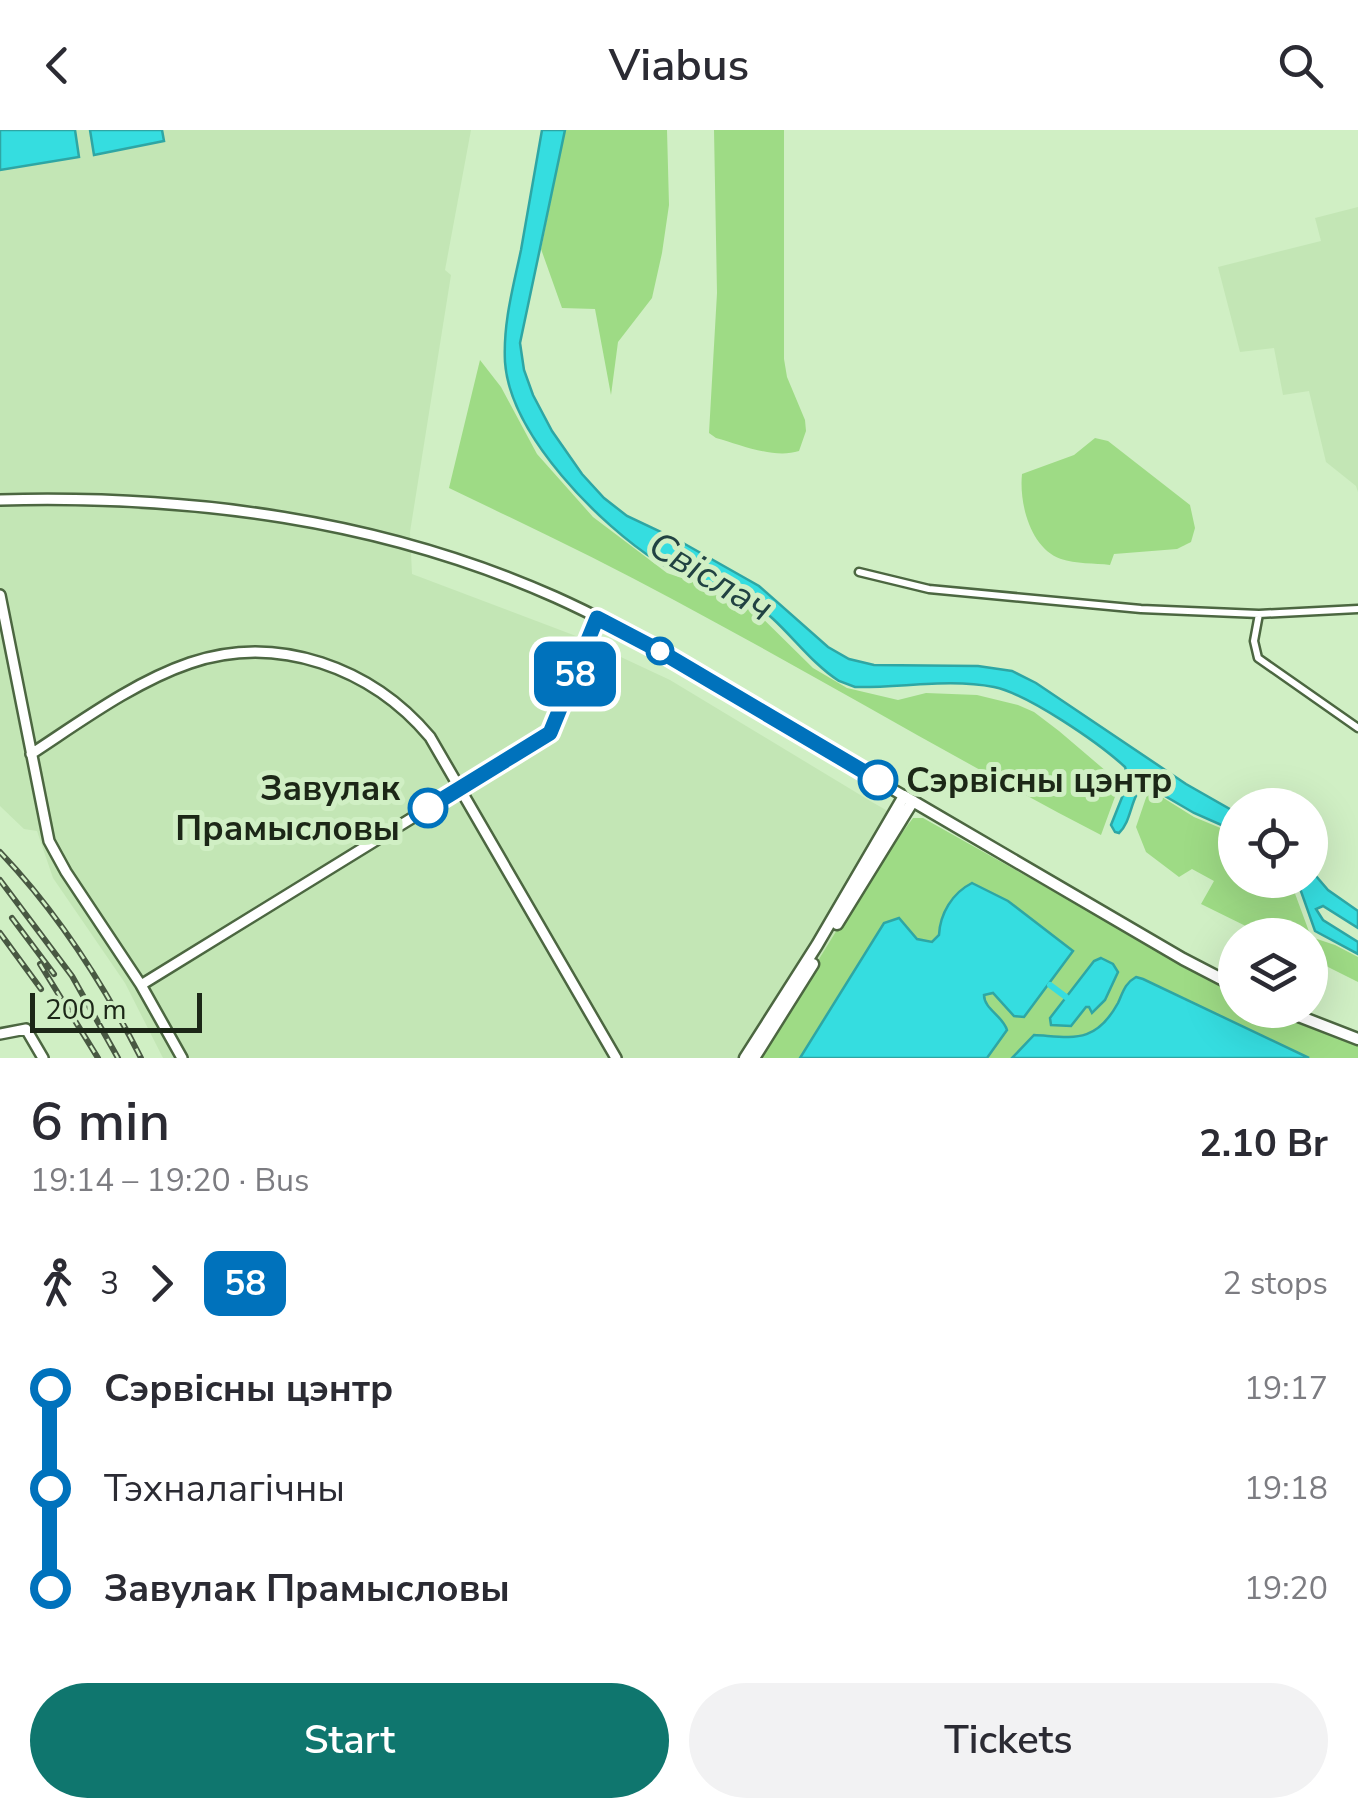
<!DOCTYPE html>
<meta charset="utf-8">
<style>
body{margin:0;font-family:"Nunito Sans",sans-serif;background:#f2f2f3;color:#2b2b33;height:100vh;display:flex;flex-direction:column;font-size:38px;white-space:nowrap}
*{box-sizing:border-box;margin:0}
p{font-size:32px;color:#7c7c81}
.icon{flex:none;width:55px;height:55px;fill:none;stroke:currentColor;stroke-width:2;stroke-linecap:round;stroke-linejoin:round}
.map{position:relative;height:928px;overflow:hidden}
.panel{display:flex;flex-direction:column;background:#fff;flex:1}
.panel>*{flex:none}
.badge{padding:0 20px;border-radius:15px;font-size:35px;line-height:65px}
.buttons{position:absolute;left:1218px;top:658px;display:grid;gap:20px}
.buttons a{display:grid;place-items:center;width:110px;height:110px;border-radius:50%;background:#fff;box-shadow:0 10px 40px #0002;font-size:50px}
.scale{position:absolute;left:30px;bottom:25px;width:172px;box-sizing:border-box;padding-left:10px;border:5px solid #1c2717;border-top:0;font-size:28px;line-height:35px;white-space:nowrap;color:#1c2717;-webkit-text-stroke:8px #d0efc4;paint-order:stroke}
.map>.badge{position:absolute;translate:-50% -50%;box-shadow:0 0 0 5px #fff}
.legs{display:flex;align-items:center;gap:15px;height:110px;padding:0 30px;font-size:32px}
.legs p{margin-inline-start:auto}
.overview{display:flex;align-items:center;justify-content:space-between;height:170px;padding:0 30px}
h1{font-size:55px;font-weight:600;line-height:75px}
.cta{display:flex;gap:20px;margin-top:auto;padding:20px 30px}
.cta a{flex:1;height:115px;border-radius:60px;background:#0f766e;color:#fff;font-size:40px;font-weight:600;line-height:115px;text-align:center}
.cta a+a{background:#f2f2f3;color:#2b2b33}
ul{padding:0 30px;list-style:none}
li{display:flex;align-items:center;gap:35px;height:100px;font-size:38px}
li i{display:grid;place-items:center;width:15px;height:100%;margin:0 12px;background:currentColor}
li i::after{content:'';width:25px;height:25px;margin:-12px;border:8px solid;border-radius:50%;background:#fff}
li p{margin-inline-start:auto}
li:first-child i{background:linear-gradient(#0000 50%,currentColor 0)}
li:last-child i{background:linear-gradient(currentColor 50%,#0000 0)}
header{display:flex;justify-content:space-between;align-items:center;height:130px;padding:0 30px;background:#fff;font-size:45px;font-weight:600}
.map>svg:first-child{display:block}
.built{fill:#c3e6b5}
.green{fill:#9edb85}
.water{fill:#35dde0;stroke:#2ea6a4;stroke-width:2.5}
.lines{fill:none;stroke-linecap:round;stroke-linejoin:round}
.canal{stroke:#35dde0;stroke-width:6}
.minor-casing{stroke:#4c6741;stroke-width:11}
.tertiary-casing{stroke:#4c6741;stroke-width:14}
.secondary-casing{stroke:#4c6741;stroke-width:15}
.minor{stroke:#fff;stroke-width:6}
.tertiary{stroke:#fff;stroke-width:9}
.secondary{stroke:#fff;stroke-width:10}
.rail-casing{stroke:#485842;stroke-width:6}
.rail{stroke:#d0efc4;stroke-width:2.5;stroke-dasharray:8;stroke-linecap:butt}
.line-1-casing{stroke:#fff;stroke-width:22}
.line-1{stroke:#0072bc;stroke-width:15}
.stop-1-dot{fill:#fff;stroke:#0072bc;stroke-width:5}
.labels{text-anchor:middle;stroke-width:10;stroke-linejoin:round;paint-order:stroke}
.stop-label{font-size:35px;font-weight:bold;fill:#1c2717;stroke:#d0efc4;text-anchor:start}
.water-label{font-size:38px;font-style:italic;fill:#214242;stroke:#d0efc4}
</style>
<header><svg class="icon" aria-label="back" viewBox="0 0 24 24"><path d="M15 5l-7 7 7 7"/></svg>Viabus<svg class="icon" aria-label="search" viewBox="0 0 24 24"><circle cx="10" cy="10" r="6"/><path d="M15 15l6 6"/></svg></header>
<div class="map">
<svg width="1358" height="928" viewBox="0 0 1358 928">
<rect width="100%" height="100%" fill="#d0efc4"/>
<path class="built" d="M0,0H471L445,140L451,145L410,402L412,444L576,506L670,550L872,672L1235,880L1353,928H163L125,853L53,748L37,701L24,699L0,676Z
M1358,77V362L1356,356L1326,332L1309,261L1283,265L1274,218L1240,222L1218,137L1321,111L1315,88Z"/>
<path class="green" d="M565,0H667L669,75L662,123L652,168L618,212L611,265L595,179L562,178L541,119Z
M714,0H784V229L787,247L805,290L806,301L799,321C774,329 741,315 716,308L709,303L717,163Z
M480,230L501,257L537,324L593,387L667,443L743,469L813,538L847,558L898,570L926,563L977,565L1018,575L1034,582L1059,601L1120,653L1101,705C957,630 818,547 674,470C600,430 524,394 449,358Z
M1095,308L1108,311L1190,375L1195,398L1191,412L1177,419L1114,424L1110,435C1095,433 1075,434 1061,429C1030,418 1019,373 1022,344L1074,325Z
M1149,659L1194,687L1235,704V750H1290L1311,807L1335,815L1358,827V852L1310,828V805H1264L1201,774L1214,751L1192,739L1179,747L1146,722L1136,697Z
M913,688H923L1235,863V880H1268L1358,915V928H758L869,748Z"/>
<path class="water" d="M0,0H75L79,27L0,40Z
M90,0H162L164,11L94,25Z
M542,0H565L520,213L524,240L533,265L552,301L582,344L604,368L627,386L676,409L759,456L828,517L849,529L874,535L978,536L1012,541L1036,553L1186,654L1235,682V701L1194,683L1146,655C1130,663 1133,690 1119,703L1115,702L1111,695L1129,650L1125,637C1099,613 1028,564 994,557C949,548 901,558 855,557L839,551C805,529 784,492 749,470C721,452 686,450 658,432C600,395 510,305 505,232C503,193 513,158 521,120C528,80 535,40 542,0Z
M1310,739L1328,760L1358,781V798L1323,776L1316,779L1323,790L1358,812V824L1315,801L1297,750H1310Z
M972,753L1008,771L1073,821L1024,887L1014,886L993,863L984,865C984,879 1003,886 1007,900L987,928H800L884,793L899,788L917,809L932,812L939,805C940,784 952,763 972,753Z
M1101,828L1113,834L1118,842L1105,870L1092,883L1089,877H1086L1071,896L1051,895L1050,888L1094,831Z
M1136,847L1143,849L1309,928H1012L1034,905C1072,907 1095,915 1118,873C1123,862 1125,853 1136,847Z"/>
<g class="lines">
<path class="canal" d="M1050,855L1066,867"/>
<g class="minor-casing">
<path id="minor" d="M859,442L929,459L1141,479L1259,484L1358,479
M1259,484L1254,511L1258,528L1358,598"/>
</g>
<g class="tertiary-casing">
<path id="tertiary" d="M0,370C191,365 380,389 555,467C677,522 789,600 904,666
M0,465L49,711L66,742L141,855L182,928
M31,624C80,592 134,552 190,533C278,503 372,538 430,607L616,928
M141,855L550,603L597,488
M0,904L26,899L43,928"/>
</g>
<g class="secondary-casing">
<path id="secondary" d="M837,794L913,671
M1283,880L1358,909
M745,928L817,815L904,666L1183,829L1235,856
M754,928L813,834"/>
</g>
<use href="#minor" class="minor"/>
<use href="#tertiary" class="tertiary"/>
<use href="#secondary" class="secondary"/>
<g class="rail-casing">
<path id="rail" d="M0,722C58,783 103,853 141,928
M0,750L72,846L118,928
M12,788L54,844
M0,803L41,859
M40,834L98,928"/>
</g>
<use href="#rail" class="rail"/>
</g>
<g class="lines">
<g class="line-1-casing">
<path id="line-1" d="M428,678L550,603L597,488L658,520L878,650"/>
</g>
<use href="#line-1" class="line-1"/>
</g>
<g class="stop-1-dot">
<circle cx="660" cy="521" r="12"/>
<circle cx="878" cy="650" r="18"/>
<circle cx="428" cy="678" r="18"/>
</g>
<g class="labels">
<g class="stop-label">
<text x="906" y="662">Сэрвісны цэнтр</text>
<text x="400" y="670" text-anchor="end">Завулак<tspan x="400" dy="40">Прамысловы</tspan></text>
</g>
<g class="water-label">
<text transform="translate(711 446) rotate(31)" y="13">Свіслач</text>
</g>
</g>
</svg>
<div class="buttons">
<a><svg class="icon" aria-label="locate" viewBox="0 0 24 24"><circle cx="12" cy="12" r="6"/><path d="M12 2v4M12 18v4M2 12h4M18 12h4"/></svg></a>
<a><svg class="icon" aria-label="layers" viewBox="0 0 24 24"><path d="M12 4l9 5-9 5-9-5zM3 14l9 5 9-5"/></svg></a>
</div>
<div class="scale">200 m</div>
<b class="badge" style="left:575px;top:544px;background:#0072bc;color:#fff">58</b>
</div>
<section class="panel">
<div class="overview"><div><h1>6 min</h1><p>19:14 – 19:20 · Bus</p></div><b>2.10 Br</b></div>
<div class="legs"><svg class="icon" aria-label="walk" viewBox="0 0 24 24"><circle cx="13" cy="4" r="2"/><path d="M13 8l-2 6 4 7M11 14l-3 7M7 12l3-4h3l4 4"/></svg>3<svg class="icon" aria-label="forward" viewBox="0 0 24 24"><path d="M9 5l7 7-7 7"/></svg><b class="badge" style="background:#0072bc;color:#fff">58</b><p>2 stops</p></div>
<ul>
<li><i style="color:#0072bc"></i><b>Сэрвісны цэнтр</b><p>19:17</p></li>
<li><i style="color:#0072bc"></i><span>Тэхналагічны</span><p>19:18</p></li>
<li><i style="color:#0072bc"></i><b>Завулак Прамысловы</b><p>19:20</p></li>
</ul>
<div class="cta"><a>Start</a><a>Tickets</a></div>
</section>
